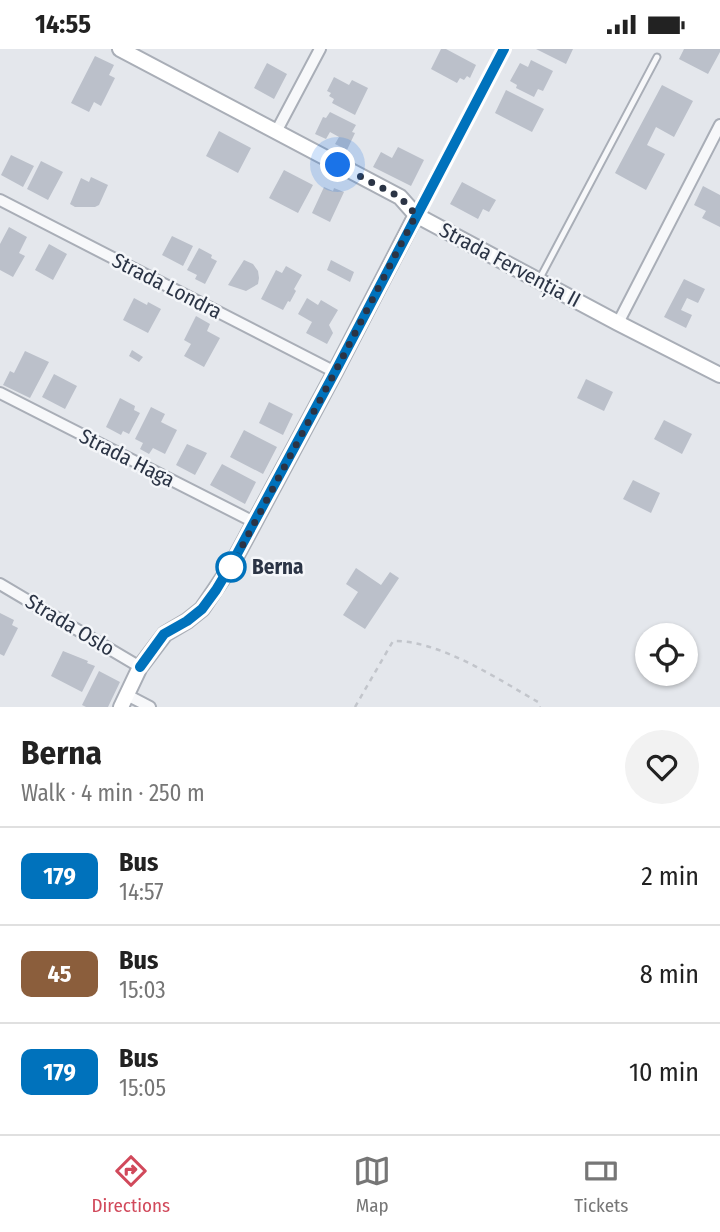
<!DOCTYPE html>
<meta charset="utf-8">
<style>
body{margin:0;font-family:"Fira Sans Condensed",sans-serif;background:#f2f2f2;color:#222;height:100vh;display:flex;flex-direction:column;font-size:26px;white-space:nowrap}
*{box-sizing:border-box;margin:0}
p{font-size:23px;color:#767676}
.icon{flex:none;width:38px;height:38px;fill:none;stroke:currentColor;stroke-width:2;stroke-linecap:round;stroke-linejoin:round}
.map{position:relative;height:658px;overflow:hidden}
.side{display:flex;flex-direction:column;background:#fff;flex:1}
.side>*{flex:none}
.badge{padding:0 14px;border-radius:10px;font-size:24px;line-height:46px}
.buttons{position:absolute;left:635px;top:574px;display:grid;gap:14px}
.buttons a{display:grid;place-items:center;width:63px;height:63px;border-radius:50%;background:#fff;box-shadow:0 2px 5px #0004;font-size:35px}
.you{position:absolute;width:35px;height:35px;margin:-18px;border:5px solid #fff;border-radius:50%;background:#1a73e8;box-shadow:0 0 0 10px #1a73e833}
.map>.badge{position:absolute;translate:-50% -50%;box-shadow:0 0 0 4px #fff}
.round{display:grid;place-items:center;flex:none;width:74px;height:74px;border-radius:37px;background:#f2f2f2}
.head{display:flex;align-items:center;justify-content:space-between;height:119px;padding:0 21px}
h1{font-size:33px;font-weight:700;line-height:52px}
ul{padding:0;list-style:none}
li{display:flex;align-items:center;gap:21px;height:98px;padding:0 21px;border-top:2px solid #e0e0e0}
li div{flex:1}
li b{display:block;font-size:26px}
li em{font-style:normal}
li .badge{min-width:77px;font-weight:700;text-align:center}
.status{display:flex;justify-content:space-between;align-items:center;height:49px;padding:0 35px;background:#fff;direction:ltr}
.status svg{height:19px;fill:currentColor}
.tabs{display:flex;justify-content:space-around;align-items:center;height:98px;border-top:2px solid #e0e0e0;background:#fff;font-size:19px;color:#767676}
.tabs a{display:grid;justify-items:center;gap:4px}
.tabs .current{color:#d1495b}
.map>svg:first-child{display:block}
.building{fill:#bbc0ca}
.lines{fill:none;stroke-linecap:round;stroke-linejoin:round}
.lane-casing{stroke:#a9aeb7;stroke-width:9}
.street-casing{stroke:#a9aeb7;stroke-width:14}
.secondary-casing{stroke:#a9aeb7;stroke-width:18}
.path{stroke:#c2c5cb;stroke-width:2.5;stroke-dasharray:5 5;stroke-linecap:butt}
.lane{stroke:#f7f8fa;stroke-width:5}
.street{stroke:#f7f8fa;stroke-width:10}
.secondary{stroke:#fff;stroke-width:14}
.line-casing{stroke:#fff;stroke-width:16}
.line{stroke:#0072bc;stroke-width:10}
.walk{stroke:#2b3445;stroke-width:7;stroke-dasharray:0 12.6}
.stop-dot{fill:#fff;stroke:#0072bc;stroke-width:3.5}
.labels{text-anchor:middle;stroke-width:5;stroke-linejoin:round;paint-order:stroke}
.street-label{font-size:21px;fill:#2b3445;stroke:#f4f6f9}
.stop-label{font-size:21px;font-weight:bold;fill:#2b3445;stroke:#f4f6f9;text-anchor:start}
</style>
<div class="status"><b>14:55</b><svg viewBox="0 0 49 12"><path d="M0 12V9h3v3zM5 12V6h3v6zM10 12V3h3v9zM15 12V0h3v12zM26 1h20v11H26zM47 4h2v5h-2z"/></svg></div>
<div class="map">
<svg width="720" height="658" viewBox="0 0 720 658">
<rect width="100%" height="100%" fill="#e4e7ec"/>
<path class="building" d="M441,0H446L476,16L470,29L467,27L464,31L460,29L457,34L431,20Z
M536,0H573L566,15Z
M684,0H720V3L708,25L679,10Z
M95,7L114,16L109,26L115,29L101,57L94,53L89,63L71,54Z
M531,11L553,22L543,42L538,40L534,48L516,39L517,36L510,32L520,14L528,18Z
M267,14L287,25L274,50L254,39Z
M334,28L349,36L352,31L368,39L355,66L332,54L334,50L329,47L331,44L327,42Z
M662,36L693,52L674,88L656,78L647,96L665,105L646,141L615,124Z
M506,41L544,60L532,83L495,64Z
M330,63L356,76L352,83L355,84L347,101L335,95L339,88L330,83L326,90L315,85L323,68L326,69Z
M219,82L251,99L238,124L206,107Z
M398,98L424,111L411,137L373,118L381,103L392,109Z
M11,106L34,117L23,138L1,126Z
M41,112L63,123L48,151L27,140Z
M284,121L313,136L298,164L269,149Z
M91,128L108,136L99,156L95,158H75L70,155L81,129L89,133Z
M462,133L496,151L489,163L483,160L478,170L450,155Z
M703,137L720,146V178L702,169L706,162L694,156Z
M324,138L333,142L334,139L344,143L330,173L312,164Z
M9,178L27,188L19,204L25,207L13,228L0,221V195Z
M172,187L193,197L183,217L162,206Z
M49,195L67,205L53,231L35,221Z
M199,199L212,206L211,209L217,212L205,235L195,230L197,226L187,221Z
M244,211L253,215L258,222L259,229L258,235L246,242L228,236Z
M331,211L354,223L350,233L327,221Z
M286,217L302,226L294,240L296,242L290,253L288,252L283,261L261,250L276,221L282,224Z
M684,230L705,240L698,254L687,249L681,261L692,266L686,279L664,268Z
M134,249L147,256L148,253L161,260L148,284L123,271Z
M307,249L318,256L321,251L338,261L329,276L333,284L327,295L306,284L312,273L298,265Z
M196,267L210,275L207,282L220,289L204,318L184,307L191,295L184,291Z
M132,301L143,308L139,313L129,307Z
M25,302L49,313L30,349L3,336L10,322L14,324Z
M54,325L77,337L65,360L42,348Z
M586,330L613,343L604,362L577,349Z
M120,349L135,357L134,361L140,364L129,385L123,382L121,386L106,378Z
M269,353L293,365L283,386L259,374Z
M151,358L165,365L161,373L177,381L165,405L153,399L149,405L140,400L143,394L135,390Z
M664,371L692,385L682,405L654,390Z
M244,381L277,398L263,425L230,408Z
M187,395L207,404L195,426L176,416Z
M222,415L256,433L245,455L210,436Z
M633,431L660,444L651,464L623,450Z
M356,519L381,536L390,523L399,529L365,580L343,566L358,543L346,535Z
M0,564L14,571L12,576L18,579L4,607L0,605Z
M63,602L88,612L87,614L95,617L82,643L51,627Z
M99,622L120,633L108,658H86L82,656Z"/>
<g class="lines">
<g class="lane-casing">
<path id="lane" d="M540,229L657,8"/>
</g>
<g class="street-casing">
<path id="street" d="M276,83L320,0
M0,151L335,323
M416,166L504,0
M618,274L720,76
M0,344L254,473
M0,535L140,618
M127,646L150,658"/>
</g>
<g class="secondary-casing">
<path id="secondary" d="M120,0L400,148L416,166L429,173L618,274L720,326
M121,658L140,618L165,585L187,572L202,560L231,517L335,323L416,166"/>
</g>
<path class="path" d="M355,658L393,592C439,591 498,630 538,653L540,658"/>
<use href="#lane" class="lane"/>
<use href="#street" class="street"/>
<use href="#secondary" class="secondary"/>
</g>
<g class="lines">
<g class="line-casing">
<path id="line" d="M140,618L164,585L187,572L202,560L216,541L231,516L335,323L504,0"/>
</g>
<use href="#line" class="line"/>
<path class="walk" d="M231,518L335,323L416,166L400,148L338,116"/>
</g>
<circle class="stop-dot" cx="231" cy="518" r="14"/>
<g class="labels">
<g class="street-label">
<text transform="translate(510 216) rotate(28)" y="7">Strada Fervenția II</text>
<text transform="translate(167 237) rotate(27)" y="7">Strada Londra</text>
<text transform="translate(127 409) rotate(27)" y="7">Strada Haga</text>
<text transform="translate(70 576) rotate(31)" y="7">Strada Oslo</text>
</g>
<g class="stop-label">
<text x="252" y="525">Berna</text>
</g>
</g>
</svg>
<div class="buttons">
<a><svg class="icon" aria-label="locate" viewBox="0 0 24 24"><circle cx="12" cy="12" r="6"/><path d="M12 2v4M12 18v4M2 12h4M18 12h4"/></svg></a>
</div>
<div class="you" style="left:338px;top:116px"></div>
</div>
<section class="side">
<div class="head"><div><h1>Berna</h1><p>Walk · 4 min · 250 m</p></div><a class="round"><svg class="icon" aria-label="heart" viewBox="0 0 24 24"><path d="M12 20l-8-8c-3-5 5-10 8-4 3-6 11-1 8 4z"/></svg></a></div>
<ul>
<li><span class="badge" style="background:#0072bc;color:#fff">179</span><div><b>Bus</b><p>14:57</p></div><em>2 min</em></li>
<li><span class="badge" style="background:#8b5e3c;color:#fff">45</span><div><b>Bus</b><p>15:03</p></div><em>8 min</em></li>
<li><span class="badge" style="background:#0072bc;color:#fff">179</span><div><b>Bus</b><p>15:05</p></div><em>10 min</em></li>
</ul>
</section>
<nav class="tabs">
<a class="current"><svg class="icon" aria-label="directions" viewBox="0 0 24 24"><path d="M12 3l9 9-9 9-9-9zM9 14v-3h6M13 9l2 2-2 2"/></svg>Directions</a>
<a><svg class="icon" aria-label="map" viewBox="0 0 24 24"><path d="M3 6l6-2 6 2 6-2v14l-6 2-6-2-6 2zM9 4v14M15 6v14"/></svg>Map</a>
<a><svg class="icon" aria-label="tickets" viewBox="0 0 24 24"><path d="M3 7h18v10H3zM15 7v10"/></svg>Tickets</a>
</nav>
